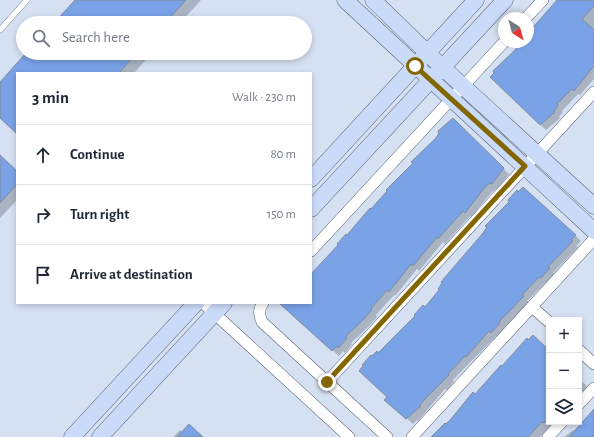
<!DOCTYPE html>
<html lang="en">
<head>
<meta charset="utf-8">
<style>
  :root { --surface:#fff; --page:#f6f6f7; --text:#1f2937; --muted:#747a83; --line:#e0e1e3 }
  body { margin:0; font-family:"Alegreya Sans",sans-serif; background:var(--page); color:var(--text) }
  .controls { position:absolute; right:12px; bottom:12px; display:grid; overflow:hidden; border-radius:0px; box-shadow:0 2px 6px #0003 }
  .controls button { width:36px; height:36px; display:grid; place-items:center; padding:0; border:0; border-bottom:1px solid var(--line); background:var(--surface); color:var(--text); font:20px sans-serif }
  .compass { position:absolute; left:498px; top:12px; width:36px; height:36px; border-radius:50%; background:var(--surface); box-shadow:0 2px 6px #0003; rotate:144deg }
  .stop { position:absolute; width:12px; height:12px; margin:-9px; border:3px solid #836600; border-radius:50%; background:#fff }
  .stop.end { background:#836600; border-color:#fff; box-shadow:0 1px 4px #0008 }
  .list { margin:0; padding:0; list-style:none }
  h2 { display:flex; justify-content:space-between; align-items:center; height:52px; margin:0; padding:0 16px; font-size:17px }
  h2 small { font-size:13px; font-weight:400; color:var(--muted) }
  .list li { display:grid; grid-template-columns:26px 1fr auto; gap:12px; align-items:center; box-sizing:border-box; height:60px; padding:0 16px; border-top:1px solid var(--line) }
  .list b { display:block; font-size:15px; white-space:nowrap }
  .list em { font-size:13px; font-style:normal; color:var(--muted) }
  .icon { flex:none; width:22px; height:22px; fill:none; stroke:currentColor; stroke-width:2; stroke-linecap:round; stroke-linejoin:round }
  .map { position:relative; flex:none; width:594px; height:437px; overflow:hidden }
  .search { position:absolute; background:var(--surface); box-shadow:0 2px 6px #0003; left:16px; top:16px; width:296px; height:44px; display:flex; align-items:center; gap:10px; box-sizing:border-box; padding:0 14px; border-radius:22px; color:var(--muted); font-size:15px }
  .panel { position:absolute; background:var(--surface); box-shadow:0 2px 6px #0003; left:16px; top:72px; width:296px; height:232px; border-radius:0px }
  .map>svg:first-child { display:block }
  .shadow { fill:#0003 }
  .building { fill:#7aa2e7; stroke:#818b9b }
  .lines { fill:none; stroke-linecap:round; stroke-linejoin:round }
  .lane-casing { stroke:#555e6d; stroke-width:6 }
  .street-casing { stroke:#555e6d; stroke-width:12 }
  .secondary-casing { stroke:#555e6d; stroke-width:17 }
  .lane { stroke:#fff; stroke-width:5.5 }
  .street { stroke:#fff; stroke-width:11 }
  .secondary { stroke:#cadbf9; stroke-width:16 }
  .route { stroke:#836600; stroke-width:5 }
</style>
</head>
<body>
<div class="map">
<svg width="594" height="437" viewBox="0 0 594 437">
  <rect width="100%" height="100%" fill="#d5e0f2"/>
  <g class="shadow">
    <path d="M77,0H201L180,23H55Z"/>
    <path d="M559,0H594V79L580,95L578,94L562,111L563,112L559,117L560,118L546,130L491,77L517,49L521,42H528V33Z"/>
    <path d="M28,53H152L134,73H17V133L0,118V83Z"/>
    <path d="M453,119L509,174L498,189L497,188L491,193L471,217L470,216L445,244L443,242L419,271L417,269L395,296L394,295L376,315L377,317L369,326L351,343L352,344L345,353L343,351L339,356L290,312L287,303H311V277Z"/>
    <path d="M0,156L17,172V200L0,218Z"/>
    <path d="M575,235L581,241L576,246L578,247L553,273L555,274L547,283L546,282L527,301L529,302L504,328L505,329L497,338L496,336L453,380L454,381L447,390L445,389L418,421L417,420L413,424L392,405L388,397L379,354L425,308Z"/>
    <path d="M549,351V422H555L540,437H435L475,395Z"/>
    <path d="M579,379L587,386L579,398Z"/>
    <path d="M594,410V437H564L573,430L575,432Z"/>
    <path d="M180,430L182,432L202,437H173Z"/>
  </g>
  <g class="building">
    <path d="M75,0H186L165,23H54Z"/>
    <path d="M557,0H594V6L582,19L594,30V66L574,91L572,89L557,104L558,106L554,111L555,112L540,125L490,77L494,73L493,71L517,48L511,42H528V33Z"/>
    <path d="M26,53H137L119,73H17V134L0,118V82Z"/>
    <path d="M453,118L504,168L492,184L490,183L485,187L465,213L463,211L438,239L437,237L413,266L411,264L389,292L387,290L371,309L372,310L363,320L346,336L347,338L338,348L337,346L332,351L279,303H311V274L338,245L337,244L346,234L347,235L370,208L371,209L387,191L386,190L413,163L411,162L436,138L439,133L438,131Z"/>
    <path d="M0,155L17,171V184L0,203Z"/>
    <path d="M523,187L576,235L571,240L573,241L548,267L550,268L541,278L539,277L522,295L524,296L499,322L500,323L491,333L489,331L466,357L465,356L448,374L449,375L424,400L420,405L421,406L406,419L384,400L387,397L359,371L363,366L362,365L371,355L372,356L377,351L378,353L415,316L414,315L423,305L425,307L439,290L438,289L442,283L441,282L483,233L487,227L485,226L509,202L508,200L517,190L518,192Z"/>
    <path d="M533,335L549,350V418L544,423L542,422L528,437H431L445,423L446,424L451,419L473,392L475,394L501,365L502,366L527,338L528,340Z"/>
    <path d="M594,409V437H569Z"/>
    <path d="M189,424L203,437H177Z"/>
  </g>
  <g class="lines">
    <g class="lane-casing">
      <path id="lane" d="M0,30L27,0"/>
    </g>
    <g class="street-casing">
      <g id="street">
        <path d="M526,18L543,0"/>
        <path d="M311,251L504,42"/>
        <path d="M203,303L349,437"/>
        <path d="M263,303C258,310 259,314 262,322L387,437"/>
        <path d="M532,307L549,322"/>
        <path d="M579,350L594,364"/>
        <path d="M327,382L594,92"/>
        <path d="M579,404L594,388"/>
        <path d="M412,437L594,239"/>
        <path d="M548,437L562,422"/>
      </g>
    </g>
    <g class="secondary-casing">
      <g id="secondary">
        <path d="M345,0L594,231"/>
        <path d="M373,0L442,67L594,206"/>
        <path d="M311,179L476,0"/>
        <path d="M311,209L505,0"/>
        <path d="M72,437L196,303"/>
        <path d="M100,437L224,303"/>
      </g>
    </g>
    <use href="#lane" class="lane"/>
    <use href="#street" class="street"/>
    <use href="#secondary" class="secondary"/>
  </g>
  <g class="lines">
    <path class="route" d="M327,382L525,166L415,66"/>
  </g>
</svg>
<div class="controls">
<button>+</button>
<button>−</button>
<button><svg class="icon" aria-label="layers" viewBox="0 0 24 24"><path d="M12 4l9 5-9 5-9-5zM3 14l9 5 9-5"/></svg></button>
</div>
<svg class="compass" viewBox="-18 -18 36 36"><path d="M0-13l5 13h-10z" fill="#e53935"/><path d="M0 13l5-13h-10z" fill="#747a83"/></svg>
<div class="stop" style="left:415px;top:66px"></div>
<div class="stop end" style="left:327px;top:382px"></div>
<div class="search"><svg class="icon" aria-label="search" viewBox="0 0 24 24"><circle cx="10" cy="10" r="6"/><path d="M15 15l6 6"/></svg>Search here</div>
<section class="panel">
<h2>3 min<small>Walk · 230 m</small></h2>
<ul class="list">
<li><svg class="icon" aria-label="ahead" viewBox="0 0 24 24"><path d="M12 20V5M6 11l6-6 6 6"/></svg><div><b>Continue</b></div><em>80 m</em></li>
<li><svg class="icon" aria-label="right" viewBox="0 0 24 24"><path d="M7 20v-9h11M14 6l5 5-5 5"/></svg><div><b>Turn right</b></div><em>150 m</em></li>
<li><svg class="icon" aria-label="arrive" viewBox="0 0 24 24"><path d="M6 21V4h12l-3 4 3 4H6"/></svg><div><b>Arrive at destination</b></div></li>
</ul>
</section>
</div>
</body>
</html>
